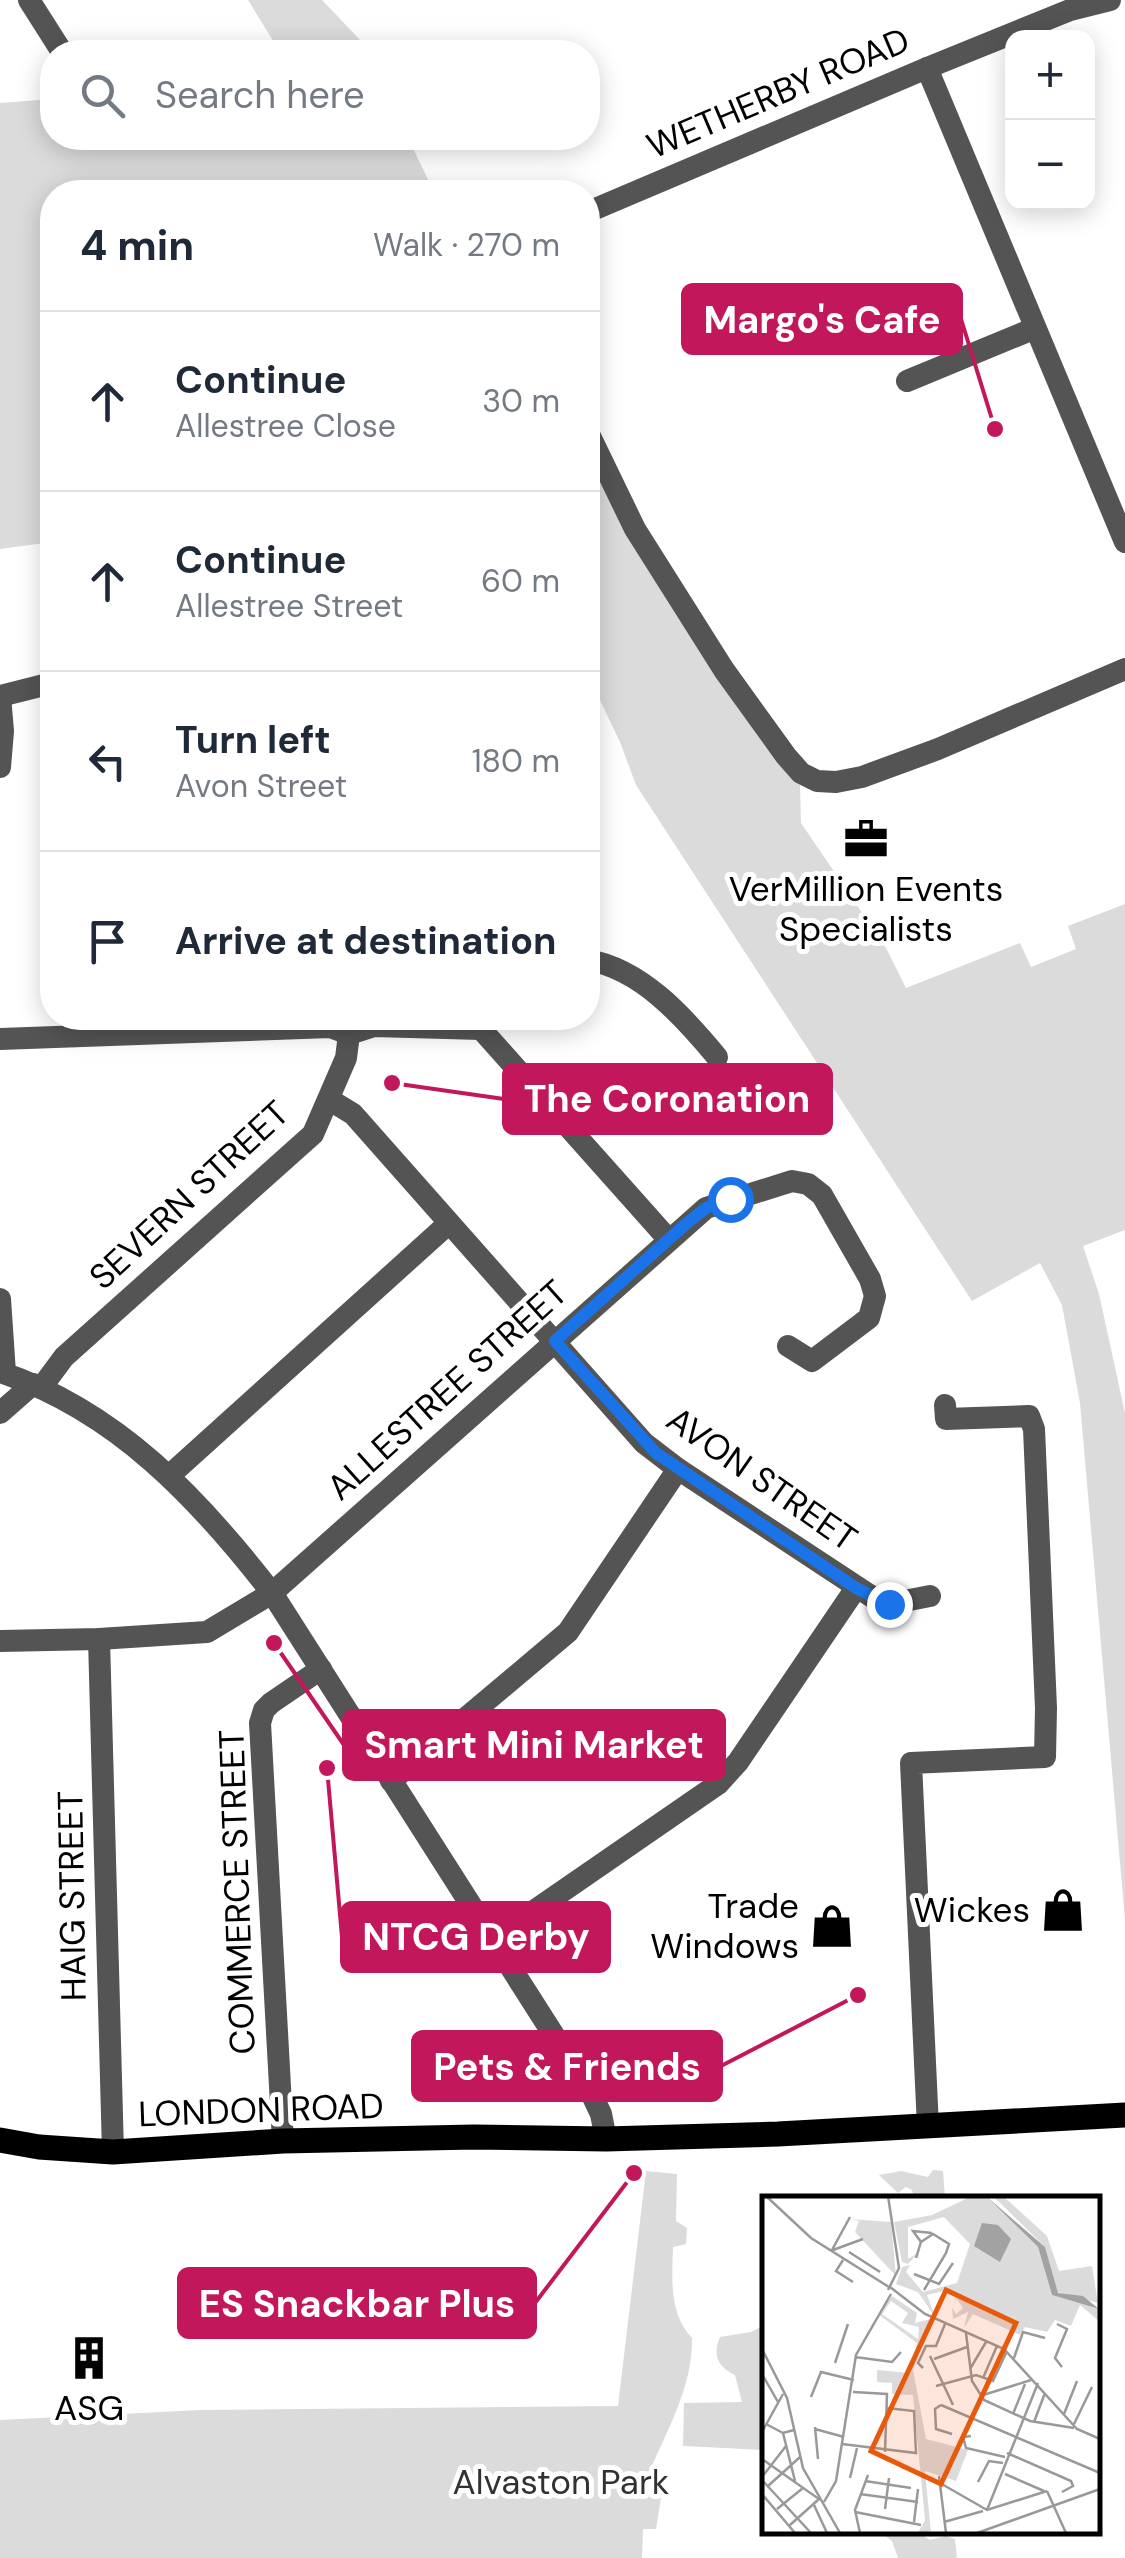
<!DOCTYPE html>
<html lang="en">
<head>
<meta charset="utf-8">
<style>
  :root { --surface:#fff; --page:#f6f6f7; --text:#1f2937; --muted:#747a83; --line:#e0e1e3 }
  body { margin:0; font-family:"DM Sans",sans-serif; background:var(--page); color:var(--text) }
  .controls { position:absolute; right:30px; top:30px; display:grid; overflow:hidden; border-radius:20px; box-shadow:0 5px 25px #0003 }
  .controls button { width:90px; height:90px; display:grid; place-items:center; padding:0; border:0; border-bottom:2px solid var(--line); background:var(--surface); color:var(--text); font:50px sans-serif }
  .stop { position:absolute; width:30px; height:30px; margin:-22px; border:8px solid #1a73e8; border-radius:50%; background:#fff }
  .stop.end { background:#1a73e8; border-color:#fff; box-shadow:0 2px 10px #0008 }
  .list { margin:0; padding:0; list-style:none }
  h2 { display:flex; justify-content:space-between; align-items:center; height:130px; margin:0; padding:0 40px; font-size:42px }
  h2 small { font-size:32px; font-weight:400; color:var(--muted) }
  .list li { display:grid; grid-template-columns:65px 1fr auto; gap:30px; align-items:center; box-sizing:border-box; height:180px; padding:0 40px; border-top:2px solid var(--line) }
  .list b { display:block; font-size:38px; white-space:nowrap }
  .list p { margin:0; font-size:32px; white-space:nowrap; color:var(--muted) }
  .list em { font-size:32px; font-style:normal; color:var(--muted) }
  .icon { flex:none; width:55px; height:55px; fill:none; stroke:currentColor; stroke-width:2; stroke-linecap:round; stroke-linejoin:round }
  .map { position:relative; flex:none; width:1125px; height:2558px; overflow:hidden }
  .search { position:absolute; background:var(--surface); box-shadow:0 5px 25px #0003; left:40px; top:40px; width:560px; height:110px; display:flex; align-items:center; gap:25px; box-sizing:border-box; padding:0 35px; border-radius:40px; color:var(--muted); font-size:38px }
  .panel { position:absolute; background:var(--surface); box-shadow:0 5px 25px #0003; left:40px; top:180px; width:560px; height:850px; border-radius:40px }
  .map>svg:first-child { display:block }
  .green { fill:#dbdbdb }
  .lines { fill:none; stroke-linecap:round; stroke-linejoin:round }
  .minor { stroke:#545454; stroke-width:22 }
  .major { stroke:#000; stroke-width:25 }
  .route { stroke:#1a73e8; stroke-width:12 }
  .labels { text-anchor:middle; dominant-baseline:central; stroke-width:10; stroke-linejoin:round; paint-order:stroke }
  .street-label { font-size:35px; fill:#000; stroke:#fff }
  .poi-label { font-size:35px; fill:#000; stroke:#fff }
  .park-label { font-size:35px; fill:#323232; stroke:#fff }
  .inset-road { fill:none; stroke:#999; stroke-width:2.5 }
  .view { fill:#e8590c; fill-opacity:0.15; stroke:#e8590c; stroke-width:5 }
  .inset-edge { fill:none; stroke:#000; stroke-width:5 }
  .leader { fill:none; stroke:#c2185b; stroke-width:4 }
  .callout-dot { fill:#c2185b; stroke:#fff; stroke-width:4 }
  .callout { fill:#c2185b; stroke:#c2185b; stroke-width:4 }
  .callout-label { font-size:38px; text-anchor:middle; font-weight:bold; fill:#fff }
</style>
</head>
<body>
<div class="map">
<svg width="1125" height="2558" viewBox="0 0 1125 2558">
  <rect width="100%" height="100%" fill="#fff"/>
  <g class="green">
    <path d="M248,0H322L364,44L368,52H280Z"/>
    <path d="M52,99V138H408L434,192H52V542L0,549V103Z"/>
    <path d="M588,453L800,783L801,823L886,948L906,988L1020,943L1031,967L1076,949L1068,926L1125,904V1230L1083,1246L1099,1294L1125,1413V1920L1080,1403L1062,1305L1040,1263L972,1301L636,785L620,742L588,675Z"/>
    <path d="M933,2170L943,2171L945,2198H914L912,2190L906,2187L898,2193L879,2175L901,2171L928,2177Z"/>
    <path d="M646,2171L677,2174L676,2221L687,2228L686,2244L673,2247C672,2279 669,2314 692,2338C693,2384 669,2427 651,2468L665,2473L656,2529H643L642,2558H0V2420L201,2410L618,2406Z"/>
    <path d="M765,2325V2450L683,2446L684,2403L742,2402L735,2375C718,2367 712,2355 720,2337L751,2332Z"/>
    <path d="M879,2531H925V2537L930,2540L946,2536L955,2539L957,2558H898L892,2541Z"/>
  </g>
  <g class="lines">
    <g class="minor">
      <path d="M29,0L62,52"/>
      <path d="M927,68L1125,542"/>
      <path d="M588,212L927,68L1070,10L1110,0"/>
      <path d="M907,381L1033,329"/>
      <path d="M588,432L635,529L724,670L786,756L801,773L817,781L836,782L862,777L938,749L1125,669"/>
      <path d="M0,767L3,731L0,696L52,683"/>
      <path d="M588,960C641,969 683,1016 717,1057"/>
      <path d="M481,1029L669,1240"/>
      <path d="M0,1039L330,1027L349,1034L374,1026L481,1029"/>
      <path d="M330,1100L353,1114L644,1443L678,1469L880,1602L889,1604L930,1596"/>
      <path d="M0,1299L5,1373"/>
      <path d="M0,1372C117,1411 199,1499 272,1593L592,2095L601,2114L606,2139"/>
      <path d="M41,1388L64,1357L313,1134L346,1058L349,1034"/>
      <path d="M0,1413L33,1384"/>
      <path d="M170,1475L448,1224"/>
      <path d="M99,1639L113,2152"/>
      <path d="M0,1641L99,1639L207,1632L272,1593L706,1208L792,1181L808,1184L822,1195L870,1279L875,1296L869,1318L812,1361L788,1346"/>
      <path d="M391,1781L568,1632L678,1469"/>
      <path d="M492,1940L718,1784L738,1762L856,1588"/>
      <path d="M928,2127L911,1763L1045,1757L1046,1708L1034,1429L1029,1416L946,1419L945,1405"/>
      <path d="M283,2141L260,1723L264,1710L271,1703L321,1669"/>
    </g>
    <path class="major" d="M0,2140L39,2147L113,2152L283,2141L474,2137L606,2139L778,2134L1125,2115"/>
  </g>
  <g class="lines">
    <path class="route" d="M730,1199L706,1208L687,1223L555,1341L656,1453L856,1588L889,1604"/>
  </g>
  <defs>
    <g id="office-bare" transform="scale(3.45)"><path d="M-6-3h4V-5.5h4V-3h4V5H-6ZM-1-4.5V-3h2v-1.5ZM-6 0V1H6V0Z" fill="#000" stroke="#fff" stroke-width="2.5" paint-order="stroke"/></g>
    <g id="shop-bare" transform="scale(3.45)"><path d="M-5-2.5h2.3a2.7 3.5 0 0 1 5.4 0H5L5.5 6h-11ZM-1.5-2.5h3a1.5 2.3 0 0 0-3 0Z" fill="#000" stroke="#fff" stroke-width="2.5" paint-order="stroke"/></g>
    <g id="building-bare" transform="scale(3.45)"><path d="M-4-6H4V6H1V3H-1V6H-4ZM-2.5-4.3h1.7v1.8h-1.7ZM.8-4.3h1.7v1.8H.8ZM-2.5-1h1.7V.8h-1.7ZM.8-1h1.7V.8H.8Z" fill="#000" stroke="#fff" stroke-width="2.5" paint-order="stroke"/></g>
  </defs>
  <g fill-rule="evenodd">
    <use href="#office-bare" x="866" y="839"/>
    <use href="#shop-bare" x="1063" y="1910"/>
    <use href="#shop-bare" x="832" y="1926"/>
    <use href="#building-bare" x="89" y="2358"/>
  </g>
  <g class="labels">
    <g class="street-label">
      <text transform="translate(778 93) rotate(-23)">WETHERBY ROAD</text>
      <text transform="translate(189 1195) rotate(-43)">SEVERN STREET</text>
      <text transform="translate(447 1390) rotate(-42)">ALLESTREE STREET</text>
      <text transform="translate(762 1479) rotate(35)">AVON STREET</text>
      <text transform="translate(237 1892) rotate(-92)">COMMERCE STREET</text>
      <text transform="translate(72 1896) rotate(-91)">HAIG STREET</text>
      <text transform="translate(261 2110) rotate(-2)">LONDON ROAD</text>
    </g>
    <g class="poi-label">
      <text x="866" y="889">VerMillion Events<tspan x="866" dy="40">Specialists</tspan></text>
      <text x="799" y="1906" text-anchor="end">Trade<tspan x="799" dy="40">Windows</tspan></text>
      <text x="1030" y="1910" text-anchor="end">Wickes</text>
      <text x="89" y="2408">ASG</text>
    </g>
    <g class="park-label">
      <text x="561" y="2482">Alvaston Park</text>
    </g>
  </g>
  <g transform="translate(762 2196)">
    <rect width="338" height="338" fill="#fff"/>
    <path d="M210,0H224L276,51L290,99L337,113V125L318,109L309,130L293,124L285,136L263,131L258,139L211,118L202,132L206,116L191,123L190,112L194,118L201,112L195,103L191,110L195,101L186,94L165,99L173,121L156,96L134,88L140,71L148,69L144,76L161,96L195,87L208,48L182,21L146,31V63L156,57L158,64L155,58L146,68L140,66L132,26L170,19ZM231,0H241L285,40L297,75L330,70L336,107L295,96L283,51ZM88,23L129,26L134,80L93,36L97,25ZM130,100L155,117L153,127L169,123L151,174L164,243L206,254L194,285L163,275L169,337H156L163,324L151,199L130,198V187L115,186V174L148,177L155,147L116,118ZM129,105L146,117L140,127L157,131L156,143L120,118Z" fill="#dbdbdb" fill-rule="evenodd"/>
    <path d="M224,0L283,51L296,97L321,100L337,113L290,99L276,51ZM220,27L236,29L249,43L238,66L212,50Z" fill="#a2a2a2"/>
    <path class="inset-road" d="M4,0L49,42L127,91M338,34V106M159,46L151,35L170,37M70,54L88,21M71,54L101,43M87,56L118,76M154,62L159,46L171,38L187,48L184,57M81,64L74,75L91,86M152,78L177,88L191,67M128,91L163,118L242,153L315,233L338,243M126,94L137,72L126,0M162,94L184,57M295,128L305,133L293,162L300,171M204,137L210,185L222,204L268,225L312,232M0,153L25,202L41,272L78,337M168,160L191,209M93,161L130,166L139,156M252,162L261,136L283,142M172,163L205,151M73,167L86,128M161,172L156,167L164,150H174L183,128M208,173L224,146M0,178L16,206M221,182L235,150M174,190L214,179L231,185L245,155M91,196L125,198L123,256M218,200L269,184M49,201L59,176L92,184M179,209L338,277M179,209L173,213L174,233L190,238M251,218L263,188M302,218L315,185M272,226L283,197M4,228L21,237L32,234M312,228L330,191M53,231L56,263M53,233L82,241M0,236L21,198M21,237L33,285M209,240L201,241L204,252L243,261M80,248L154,257L152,215L125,212M245,257L309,285L311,290L300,296M0,263L57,303L28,329M243,278L282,295M177,280L184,337M0,281L24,250M88,282L95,252M0,284L49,337M103,285L149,292M216,286L227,265L241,267M178,287L225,314L285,295M6,290L38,261M285,295L304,337M0,298L33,337M98,298L156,306M62,306L74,285L94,159L129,98M52,309L65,337M15,313L41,292M123,313L127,282M225,314L276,187M93,316L159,329M152,326L156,293M182,326L221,315M98,337L93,314L106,279M215,337L338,293"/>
    <path class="view" d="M184,94L254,127L179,288L109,255Z"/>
    <rect width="338" height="338" class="inset-edge"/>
  </g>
  <path class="leader" d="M995 429L961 319M392 1083L504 1099M274 1643L344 1745M327 1768L342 1937M858 1995L721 2066M634 2173L535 2303"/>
  <g class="callout-dot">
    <circle cx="995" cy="429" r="10"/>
    <circle cx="392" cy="1083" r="10"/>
    <circle cx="274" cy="1643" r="10"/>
    <circle cx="327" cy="1768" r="10"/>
    <circle cx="858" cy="1995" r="10"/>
    <circle cx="634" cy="2173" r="10"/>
  </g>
  <g class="callout">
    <rect x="683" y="285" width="278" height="68" rx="10"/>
    <rect x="504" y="1065" width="327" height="68" rx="10"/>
    <rect x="344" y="1711" width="380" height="68" rx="10"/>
    <rect x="342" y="1903" width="267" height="68" rx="10"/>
    <rect x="413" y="2032" width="308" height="68" rx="10"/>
    <rect x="179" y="2269" width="356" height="68" rx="10"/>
  </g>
  <g class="callout-label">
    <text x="822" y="333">Margo's Cafe</text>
    <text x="667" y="1112">The Coronation</text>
    <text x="534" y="1758">Smart Mini Market</text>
    <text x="476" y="1950">NTCG Derby</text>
    <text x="567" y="2080">Pets &amp; Friends</text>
    <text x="357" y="2317">ES Snackbar Plus</text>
  </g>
</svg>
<div class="controls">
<button>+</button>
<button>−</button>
</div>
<div class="stop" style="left:730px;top:1199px"></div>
<div class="stop end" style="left:889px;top:1604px"></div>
<div class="search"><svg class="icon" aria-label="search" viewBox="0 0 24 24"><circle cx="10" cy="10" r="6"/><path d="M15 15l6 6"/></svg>Search here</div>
<section class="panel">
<h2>4 min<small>Walk · 270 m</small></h2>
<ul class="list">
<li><svg class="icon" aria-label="ahead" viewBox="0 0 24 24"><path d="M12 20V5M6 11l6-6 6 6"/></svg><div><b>Continue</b><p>Allestree Close</p></div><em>30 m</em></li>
<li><svg class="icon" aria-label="ahead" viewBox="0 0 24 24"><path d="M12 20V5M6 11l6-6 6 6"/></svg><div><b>Continue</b><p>Allestree Street</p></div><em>60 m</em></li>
<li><svg class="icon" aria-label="left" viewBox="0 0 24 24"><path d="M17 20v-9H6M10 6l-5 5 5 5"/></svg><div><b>Turn left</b><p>Avon Street</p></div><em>180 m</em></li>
<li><svg class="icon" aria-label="arrive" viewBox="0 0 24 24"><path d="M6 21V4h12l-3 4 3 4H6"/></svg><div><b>Arrive at destination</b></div></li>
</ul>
</section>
</div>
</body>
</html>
